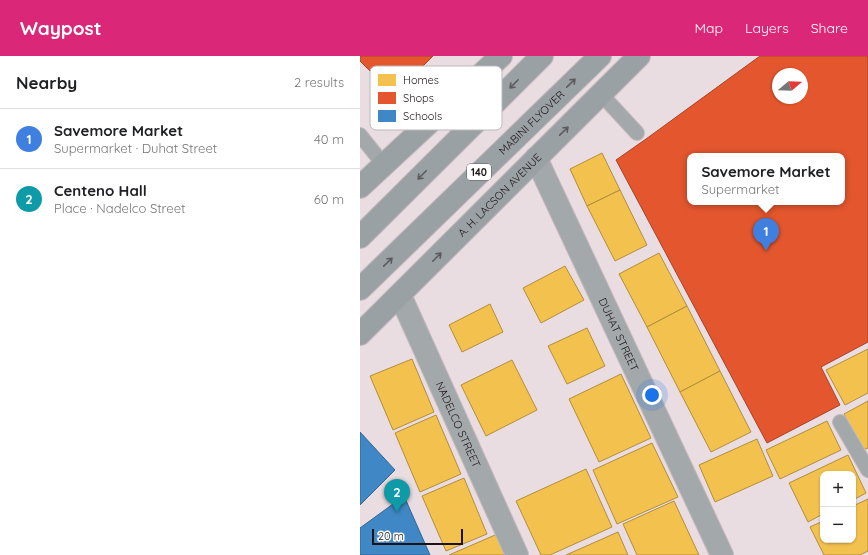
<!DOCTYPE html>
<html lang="en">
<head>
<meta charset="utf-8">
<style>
  :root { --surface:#fff; --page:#f6f6f6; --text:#202124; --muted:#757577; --line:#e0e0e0; --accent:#db2777 }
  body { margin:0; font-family:Quicksand,sans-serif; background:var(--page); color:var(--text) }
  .controls { position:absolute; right:12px; bottom:12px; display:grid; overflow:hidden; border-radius:8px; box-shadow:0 1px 3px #0004 }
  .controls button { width:36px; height:36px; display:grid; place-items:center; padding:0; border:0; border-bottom:1px solid var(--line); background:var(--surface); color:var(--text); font:20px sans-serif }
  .compass { position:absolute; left:412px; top:12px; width:36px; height:36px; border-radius:50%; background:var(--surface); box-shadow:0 1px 3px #0004; rotate:71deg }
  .scale { position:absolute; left:12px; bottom:10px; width:91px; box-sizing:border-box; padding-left:4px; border:2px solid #1c1315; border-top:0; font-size:11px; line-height:14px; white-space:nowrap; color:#1c1315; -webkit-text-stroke:3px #fff; paint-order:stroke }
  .you { position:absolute; left:292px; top:339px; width:14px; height:14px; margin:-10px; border:3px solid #fff; border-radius:50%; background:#1a73e8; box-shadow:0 0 0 6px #1a73e833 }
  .badge { display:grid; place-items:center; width:26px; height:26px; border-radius:50%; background:var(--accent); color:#fff; font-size:13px; font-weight:700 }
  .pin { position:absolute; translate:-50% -33px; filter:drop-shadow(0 1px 2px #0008) }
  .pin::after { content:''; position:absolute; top:21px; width:14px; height:12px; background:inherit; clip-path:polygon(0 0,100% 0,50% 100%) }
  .popup { position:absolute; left:327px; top:97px; width:158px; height:52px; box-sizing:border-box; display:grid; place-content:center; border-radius:8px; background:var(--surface); filter:drop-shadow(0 1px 3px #0005); font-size:13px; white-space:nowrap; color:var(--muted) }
  .popup b { font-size:15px; color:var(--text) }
  .popup::after { content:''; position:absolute; left:50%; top:100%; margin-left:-8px; border:8px solid transparent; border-top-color:var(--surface) }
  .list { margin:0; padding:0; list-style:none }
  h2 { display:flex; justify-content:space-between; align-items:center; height:52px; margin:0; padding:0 16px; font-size:17px }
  h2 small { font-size:13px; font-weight:400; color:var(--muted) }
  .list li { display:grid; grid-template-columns:26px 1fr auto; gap:12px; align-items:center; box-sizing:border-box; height:60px; padding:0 16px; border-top:1px solid var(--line) }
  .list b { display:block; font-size:15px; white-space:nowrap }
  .list p { margin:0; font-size:13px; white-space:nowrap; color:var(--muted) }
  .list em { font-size:13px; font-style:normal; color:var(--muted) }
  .map { position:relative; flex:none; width:508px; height:499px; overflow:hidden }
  header { display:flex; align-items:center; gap:24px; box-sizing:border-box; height:56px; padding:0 20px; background:var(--accent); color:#fff }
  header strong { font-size:19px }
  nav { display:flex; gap:22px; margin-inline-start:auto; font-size:14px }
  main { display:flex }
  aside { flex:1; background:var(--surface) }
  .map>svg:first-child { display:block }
  .homes { fill:#f2c14e; stroke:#b28d3d }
  .shops { fill:#e4572e; stroke:#a84326; fill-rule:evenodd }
  .schools { fill:#3f88c5; stroke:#346590 }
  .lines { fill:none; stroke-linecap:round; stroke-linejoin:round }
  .service-casing { stroke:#c4b9bd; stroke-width:16 }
  .minor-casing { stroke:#c4b9bd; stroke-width:24 }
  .primary-casing { stroke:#c4b9bd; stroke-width:24 }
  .service { stroke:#a3a9ab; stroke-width:14 }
  .minor { stroke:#a3a9ab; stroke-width:22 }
  .primary { stroke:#9aa1a4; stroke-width:22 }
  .oneway { stroke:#5b5a5c }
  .labels { text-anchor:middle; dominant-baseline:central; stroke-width:4; stroke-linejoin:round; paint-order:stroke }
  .shield { fill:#fff; stroke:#605a5b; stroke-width:1 }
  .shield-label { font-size:10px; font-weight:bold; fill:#1c1315 }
  .street-label { font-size:11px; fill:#1c1315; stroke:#fff }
  .key { fill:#fff; stroke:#bbb8b9; stroke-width:1 }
  .key-label { font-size:11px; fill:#1c1315 }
</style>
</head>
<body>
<header>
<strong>Waypost</strong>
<nav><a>Map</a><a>Layers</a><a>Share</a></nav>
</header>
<main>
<aside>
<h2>Nearby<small>2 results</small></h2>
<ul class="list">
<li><span class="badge" style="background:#3f7fe0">1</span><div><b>Savemore Market</b><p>Supermarket · Duhat Street</p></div><em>40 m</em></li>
<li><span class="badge" style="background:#0f9aa8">2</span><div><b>Centeno Hall</b><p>Place · Nadelco Street</p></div><em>60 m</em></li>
</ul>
</aside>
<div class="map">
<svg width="508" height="499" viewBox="0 0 508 499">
  <rect width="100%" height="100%" fill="#eadde1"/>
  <g class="homes">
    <path d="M242,97L260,134L227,150L210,113Z"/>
    <path d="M260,134L287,189L255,205L227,150Z"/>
    <path d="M299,197L327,250L287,271L259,218Z"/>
    <path d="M205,210L224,244L181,267L163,232Z"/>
    <path d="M130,248L143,276L102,296L89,269Z"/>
    <path d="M327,250L360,315L320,336L287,271Z"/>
    <path d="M227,272L245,310L207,328L188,290Z"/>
    <path d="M508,293V337L485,349L466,314Z"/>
    <path d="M52,303L74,356L33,374L10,320Z"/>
    <path d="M152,304L177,354L126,380L101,329Z"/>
    <path d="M360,315L391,376L351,396L320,336Z"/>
    <path d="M261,318L291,382L239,406L209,343Z"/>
    <path d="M508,345V392L503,394L484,358Z"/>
    <path d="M76,359L101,418L60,436L35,377Z"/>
    <path d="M467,365L481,394L420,423L406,394Z"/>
    <path d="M397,383L413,420L355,446L339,409Z"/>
    <path d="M292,387L318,441L257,468L233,414Z"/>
    <path d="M488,399L506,437L493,444V418H463V458L448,466L429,427Z"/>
    <path d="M226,413L252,471L190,499H181L156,445Z"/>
    <path d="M104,422L127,478L86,495L62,440Z"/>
    <path d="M508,443V495L500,499H464L450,471L463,465V484H493V450Z"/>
    <path d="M314,445L339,499H277L263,468Z"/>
    <path d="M142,476L151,499H89Z"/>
    <path d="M258,476L268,499H206Z"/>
  </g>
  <g class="shops">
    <path d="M0,0H73L34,39L0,5Z"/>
    <path d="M400,0H508V286L461,311L480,349L407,387L256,104L286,83ZM418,18H442V42H418ZM330,100H482V146H330Z"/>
  </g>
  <g class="schools">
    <path d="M0,376L35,414L0,449Z"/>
    <path d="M44,440L70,499H0V472Z"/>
  </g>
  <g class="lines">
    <g class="service-casing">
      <g id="service">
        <path d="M241,38L277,77"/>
        <path d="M0,79L24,109"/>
        <path d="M480,366L508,414"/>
      </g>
    </g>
    <g class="minor-casing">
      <g id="minor">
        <path id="s1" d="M176,102L362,499"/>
        <path id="s2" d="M40,239L157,499"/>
      </g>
    </g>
    <g class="primary-casing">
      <g id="primary">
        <path d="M0,131L141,0"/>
        <path d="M0,181L182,0"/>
        <path id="s3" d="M0,233L240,0"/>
        <path id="s4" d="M0,278L279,0"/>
      </g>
    </g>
    <use href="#service" class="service"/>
    <use href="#minor" class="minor"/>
    <use href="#primary" class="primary"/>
  </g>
  <defs><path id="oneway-shaft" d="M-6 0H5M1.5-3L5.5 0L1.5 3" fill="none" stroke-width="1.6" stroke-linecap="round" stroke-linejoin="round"/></defs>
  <g class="oneway">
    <use href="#oneway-shaft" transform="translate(211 27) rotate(-44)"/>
    <use href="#oneway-shaft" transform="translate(154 28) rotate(135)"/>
    <use href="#oneway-shaft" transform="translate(204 75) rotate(-44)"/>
    <use href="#oneway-shaft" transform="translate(62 119) rotate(135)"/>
    <use href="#oneway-shaft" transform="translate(77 201) rotate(-45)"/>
    <use href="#oneway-shaft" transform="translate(28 206) rotate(-44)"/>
  </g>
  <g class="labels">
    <rect class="shield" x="107" y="108" width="24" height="16" rx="3"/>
    <g class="shield-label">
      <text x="119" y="116">140</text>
    </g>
    <g class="street-label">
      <text stroke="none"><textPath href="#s3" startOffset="239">MABINI FLYOVER</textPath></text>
      <text stroke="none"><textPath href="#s4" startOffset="197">A. H. LACSON AVENUE</textPath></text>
      <text stroke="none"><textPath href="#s1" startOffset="195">DUHAT STREET</textPath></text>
      <text stroke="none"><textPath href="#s2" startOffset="142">NADELCO STREET</textPath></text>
    </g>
  </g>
  <rect x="10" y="10" width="132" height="64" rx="6" class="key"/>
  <rect x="18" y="18" width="18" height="12" fill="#f2c14e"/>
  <rect x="18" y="36" width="18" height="12" fill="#e4572e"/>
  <rect x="18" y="54" width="18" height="12" fill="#3f88c5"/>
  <g class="key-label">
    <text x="43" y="28">Homes</text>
    <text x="43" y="46">Shops</text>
    <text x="43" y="64">Schools</text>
  </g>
</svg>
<div class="controls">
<button>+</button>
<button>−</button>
</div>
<svg class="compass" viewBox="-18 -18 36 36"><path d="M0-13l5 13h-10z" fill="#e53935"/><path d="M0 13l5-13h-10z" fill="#757577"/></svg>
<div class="scale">20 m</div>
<div class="you"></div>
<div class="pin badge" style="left:406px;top:195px;background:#3f7fe0">1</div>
<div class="popup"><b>Savemore Market</b>Supermarket</div>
<div class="pin badge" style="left:37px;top:456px;background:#0f9aa8">2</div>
</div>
</main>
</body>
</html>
